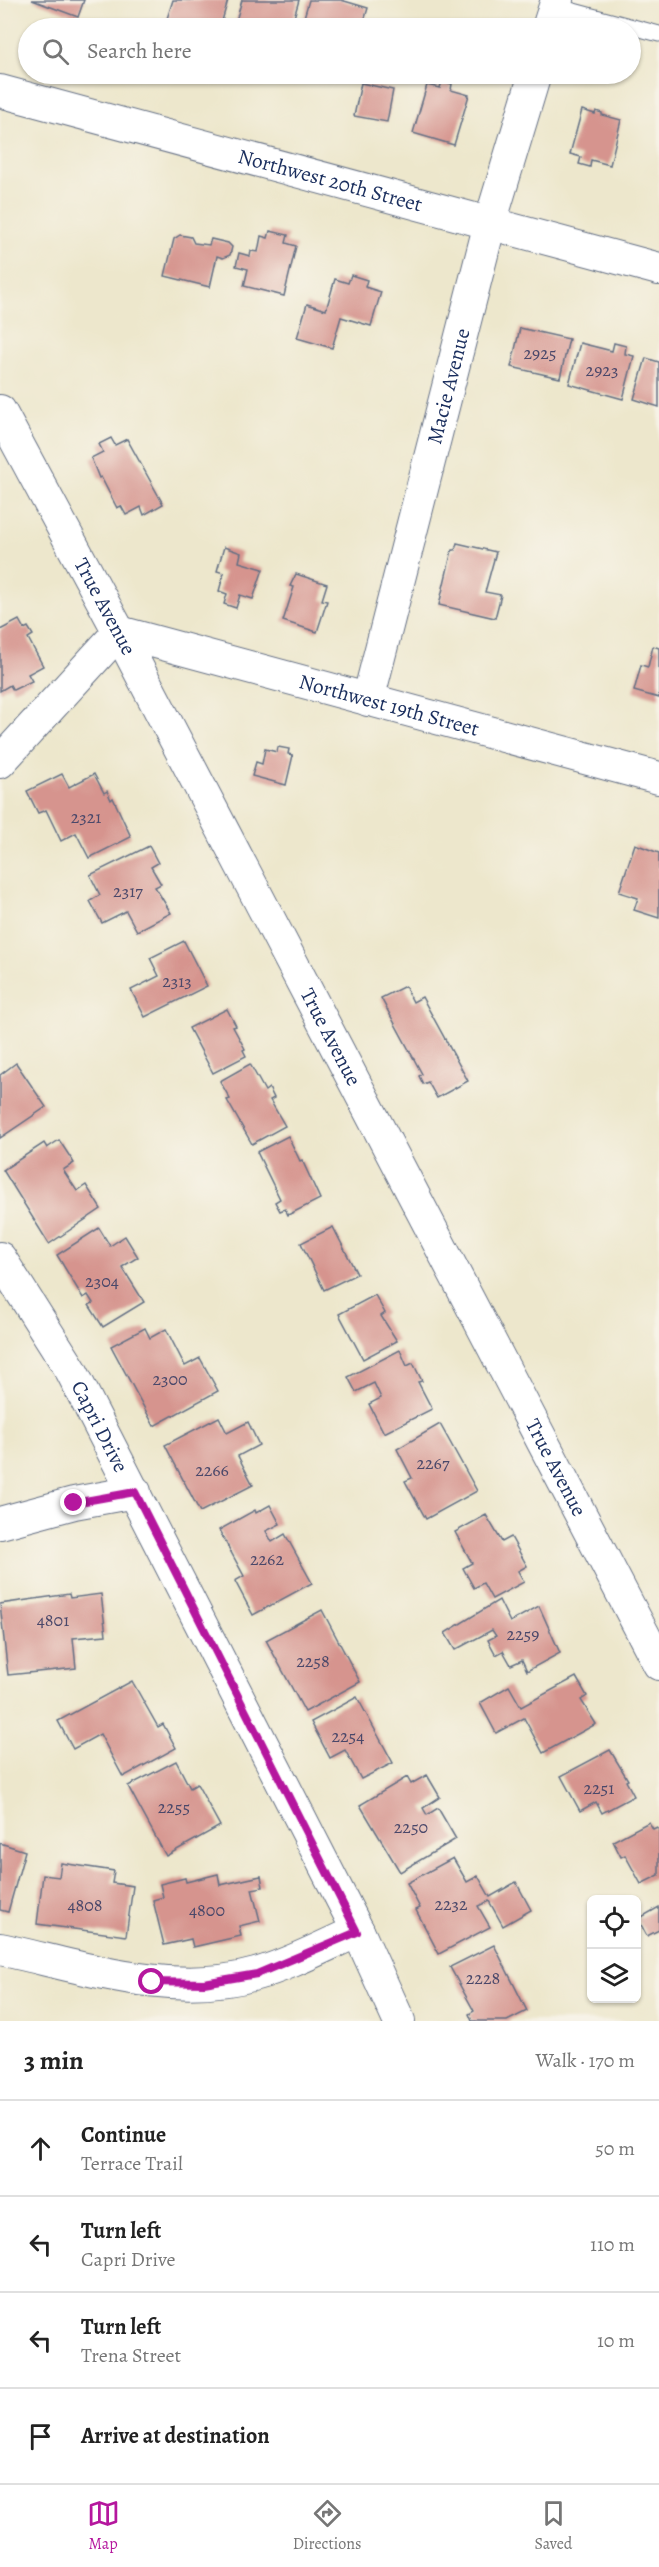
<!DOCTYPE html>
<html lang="en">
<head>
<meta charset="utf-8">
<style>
  :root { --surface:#fff; --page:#f2f2f2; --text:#222; --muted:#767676; --line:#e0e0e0; --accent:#b5179e }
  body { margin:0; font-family:Alegreya,serif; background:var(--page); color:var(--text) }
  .controls { position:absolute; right:18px; bottom:18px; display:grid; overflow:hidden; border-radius:9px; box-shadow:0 2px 4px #0004 }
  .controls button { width:54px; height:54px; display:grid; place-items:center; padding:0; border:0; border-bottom:2px solid var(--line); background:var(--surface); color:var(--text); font:30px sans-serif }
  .stop { position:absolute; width:18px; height:18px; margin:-14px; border:4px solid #b5179e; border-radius:50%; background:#fff }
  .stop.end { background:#b5179e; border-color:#fff; box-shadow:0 2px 6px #0008 }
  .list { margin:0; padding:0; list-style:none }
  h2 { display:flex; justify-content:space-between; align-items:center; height:78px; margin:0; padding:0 24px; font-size:26px }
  h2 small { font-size:20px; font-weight:400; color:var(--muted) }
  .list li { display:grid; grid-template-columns:39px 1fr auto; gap:18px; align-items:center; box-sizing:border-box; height:96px; padding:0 24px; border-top:2px solid var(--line) }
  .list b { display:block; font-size:22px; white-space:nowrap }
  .list p { margin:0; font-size:20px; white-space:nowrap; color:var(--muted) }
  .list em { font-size:20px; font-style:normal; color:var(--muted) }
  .icon { flex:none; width:33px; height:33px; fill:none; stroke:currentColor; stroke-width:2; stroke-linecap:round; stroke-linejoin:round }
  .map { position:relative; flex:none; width:659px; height:2021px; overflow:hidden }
  .search { position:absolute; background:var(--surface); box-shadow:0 2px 4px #0004; left:18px; right:18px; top:18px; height:66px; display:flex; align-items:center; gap:15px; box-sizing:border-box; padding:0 21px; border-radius:33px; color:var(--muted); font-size:22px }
  .sheet { height:462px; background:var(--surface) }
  nav { display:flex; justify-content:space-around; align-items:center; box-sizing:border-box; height:84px; border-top:2px solid var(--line); background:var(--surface); font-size:16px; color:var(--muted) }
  nav a { display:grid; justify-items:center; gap:3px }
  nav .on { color:var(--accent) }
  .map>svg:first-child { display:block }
  .building { fill:#d6948e }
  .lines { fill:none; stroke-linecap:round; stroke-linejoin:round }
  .service-casing { stroke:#646f84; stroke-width:17 }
  .minor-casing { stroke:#646f84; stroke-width:34 }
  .service { stroke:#fff; stroke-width:15 }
  .minor { stroke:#fff; stroke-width:32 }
  .route { stroke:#b5179e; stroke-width:8 }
  .labels { text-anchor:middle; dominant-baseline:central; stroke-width:4.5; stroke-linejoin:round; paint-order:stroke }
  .number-label { font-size:18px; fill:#4a486a }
  .street-label { font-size:21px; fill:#1b2f5e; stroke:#f7f3e8 }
</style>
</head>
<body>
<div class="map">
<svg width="659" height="2021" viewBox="0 0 659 2021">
  <rect width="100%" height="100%" fill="#f7f3e8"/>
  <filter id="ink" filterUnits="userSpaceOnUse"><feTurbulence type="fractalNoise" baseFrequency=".0167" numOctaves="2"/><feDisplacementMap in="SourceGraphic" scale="12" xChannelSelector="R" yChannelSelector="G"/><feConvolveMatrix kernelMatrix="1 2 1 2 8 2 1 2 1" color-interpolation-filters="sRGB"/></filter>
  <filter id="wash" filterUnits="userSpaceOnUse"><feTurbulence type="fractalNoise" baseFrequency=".008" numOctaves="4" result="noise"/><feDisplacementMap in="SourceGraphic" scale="24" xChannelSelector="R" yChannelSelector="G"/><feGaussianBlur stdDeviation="1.35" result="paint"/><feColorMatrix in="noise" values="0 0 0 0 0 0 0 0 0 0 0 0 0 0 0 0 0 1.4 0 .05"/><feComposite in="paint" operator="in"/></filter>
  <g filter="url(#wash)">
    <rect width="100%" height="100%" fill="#ede7cc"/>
    <g id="blocks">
      <g class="building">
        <path d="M32,0H84L78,17Z"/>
        <path d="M173,0H228L220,28H164Z"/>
        <path d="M242,0H299L291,28H234Z"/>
        <path d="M309,0H341L368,8L362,28H301Z"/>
        <path d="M442,81L452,84L451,90L469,95L454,145L413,133L427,85L440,88Z"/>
        <path d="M361,83L393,90L387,122L354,116Z"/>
        <path d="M582,110L595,114L596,111L602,113V115L621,120L610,165L591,160L590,167L579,164L581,157L570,154Z"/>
        <path d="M270,231L288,235L286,243L296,246L284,296L244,286L248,269L236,266L239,253L250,256L251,251L258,252L261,236L268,238Z"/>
        <path d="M180,235L191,237L194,243L209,245L211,239L228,243L232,247L230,255L223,258L217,256L210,287L165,276L174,239Z"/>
        <path d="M351,275L367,280L365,287L381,292L371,326L341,317L332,348L297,338L307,304L326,310L335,279L348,283Z"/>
        <path d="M520,328L569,339L560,378L511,367Z"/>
        <path d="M580,343L612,351L614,343L626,346L625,354L634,356L623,399L569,384Z"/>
        <path d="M646,358L659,362V407L634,399Z"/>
        <path d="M111,438L115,445L127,439L163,504L144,515L141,507L126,515L121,506L117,508L101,477L99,478L91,458L103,452L99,444Z"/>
        <path d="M457,543L496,552L485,592L501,595L495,618L439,605L452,550H455Z"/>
        <path d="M224,547L241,553L239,562L263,569L253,599L240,595L236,608L224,604L227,594L219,591L224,573L217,571Z"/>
        <path d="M296,574L327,584L322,600L327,601L317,632L283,621L294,587L290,586Z"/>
        <path d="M19,620L24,629L28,627L33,635L28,638L43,666L28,674L32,681L13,690L10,685L0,691V630Z"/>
        <path d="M653,646L659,648V698L634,691L641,665L648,667Z"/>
        <path d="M278,747L289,749L288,754L293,755L286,785L252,776L256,762L262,764L265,749L277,752Z"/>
        <path d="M62,774L69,787L94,774L104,793L107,791L111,800L113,798L131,837L89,858L76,833L61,841L46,810L38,813L27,791Z"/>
        <path d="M635,844L659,853V918L634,910L638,898L619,892Z"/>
        <path d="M149,846L158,863L151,867L161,884L155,887L171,913L137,931L126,911L102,923L90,901L100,895L90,875Z"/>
        <path d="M184,941L207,986L145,1017L131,990L159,976L150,958Z"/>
        <path d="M405,986L413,1002L422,997L468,1081L437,1098L428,1082L423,1084L419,1076L422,1074L381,998Z"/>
        <path d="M227,1009L236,1026L233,1027L245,1049L243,1050L246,1056L213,1073L189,1028Z"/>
        <path d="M16,1063L46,1107L0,1138V1075Z"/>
        <path d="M250,1064L265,1091L269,1088L274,1098L270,1100L285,1126L252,1144L227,1100L230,1099L220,1081Z"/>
        <path d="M288,1136L300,1161L302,1160L320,1199L288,1215L285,1209L280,1211L275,1202L280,1199L257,1152Z"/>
        <path d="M59,1140L74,1163L63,1170L77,1191L86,1185L101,1209L49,1244L3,1170L44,1143L47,1148Z"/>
        <path d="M333,1227L357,1274L324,1290L301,1243Z"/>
        <path d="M99,1228L110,1246L125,1236L138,1257L122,1267L144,1302L103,1327L89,1305L93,1303L88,1295L83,1298L57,1255Z"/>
        <path d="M375,1295L385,1313L381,1316L397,1341L363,1359L339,1314Z"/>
        <path d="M145,1328L150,1338L166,1329L185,1366L200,1358L218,1391L154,1426L111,1346Z"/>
        <path d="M400,1350L407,1366L413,1363L422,1381L418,1382L432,1409L384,1433L369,1404L381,1398L374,1383L356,1392L348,1377Z"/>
        <path d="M219,1417L227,1433L248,1422L259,1445L238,1456L253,1485L200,1512L165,1445Z"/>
        <path d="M440,1424L477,1491L426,1519L405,1481L412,1478L397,1449Z"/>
        <path d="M270,1505L280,1524L266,1531L272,1542L285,1534L312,1583L253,1615L235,1581L244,1576L219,1530L255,1510L256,1513Z"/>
        <path d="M486,1515L502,1542L511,1537L527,1566L518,1571L524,1582L492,1599L483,1583L474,1588L463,1568L472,1563L455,1532Z"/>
        <path d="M69,1594L70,1598L101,1594L106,1635L73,1638L76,1668L8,1675L0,1604Z"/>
        <path d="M499,1600L510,1622L539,1606L560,1653L527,1671L522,1660L511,1665L503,1651L496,1655L488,1640L496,1636L492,1630L455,1650L445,1633Z"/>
        <path d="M322,1610L360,1682L305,1712L266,1640Z"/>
        <path d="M576,1677L587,1696L581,1700L596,1724L543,1753L524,1718L496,1733L480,1703L509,1686L521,1707Z"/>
        <path d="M132,1681L158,1727L163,1724L176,1748L123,1777L100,1734L73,1749L58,1721Z"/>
        <path d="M357,1697L393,1763L361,1779L345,1750L330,1758L311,1722Z"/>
        <path d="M610,1750L628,1780L626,1781L634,1796L602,1813L596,1802L580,1811L561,1776Z"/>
        <path d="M176,1761L190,1788L197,1784L220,1826L166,1856L128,1786Z"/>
        <path d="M427,1775L440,1797L423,1808L427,1815L438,1808L456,1839L400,1872L360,1805L407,1777L411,1784Z"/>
        <path d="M649,1822L653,1829L657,1827L659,1831V1875L641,1884L625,1855L621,1857L613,1841Z"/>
        <path d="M0,1843L25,1851L8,1912L0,1910Z"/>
        <path d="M453,1858L467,1882L478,1876L490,1897L516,1882L531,1910L503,1926L489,1901L478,1906L490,1927L439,1954L416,1910L420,1908L407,1883Z"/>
        <path d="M61,1863L114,1871L112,1883L133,1886L126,1936L37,1924L43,1875L59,1877Z"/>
        <path d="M218,1874L220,1885L261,1876L263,1887L252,1889L260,1921L239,1926L241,1936L193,1947L191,1939L164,1945L153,1900L163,1897L160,1884L185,1878L186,1882Z"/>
        <path d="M659,1907V1930L647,1936L638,1919Z"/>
        <path d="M494,1945L527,2011L507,2021H472L469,2014L474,2011L450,1967Z"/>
      </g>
    </g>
  </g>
  <g filter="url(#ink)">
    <use href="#blocks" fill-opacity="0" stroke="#646f84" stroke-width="1.5"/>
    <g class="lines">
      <g class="service-casing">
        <path id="service" d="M555,6L659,34"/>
      </g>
      <g class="minor-casing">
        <g id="minor">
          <path d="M548,28L557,0"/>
          <path id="s1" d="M0,91L659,269"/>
          <path id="s2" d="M0,411L119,632L659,1664"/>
          <path id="s3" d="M368,700L490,223L535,74"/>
          <path id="s4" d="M0,762L119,632L659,778"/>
          <path id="s5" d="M0,1258L71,1370L358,1931L399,2021"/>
          <path d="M0,1523L74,1503L135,1492"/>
          <path d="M0,1949C83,1967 172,1998 256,1974C289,1965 326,1945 358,1931"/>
        </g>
      </g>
      <use href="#service" class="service"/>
      <use href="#minor" class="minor"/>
    </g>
  </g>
  <g class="lines" filter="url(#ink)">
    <path class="route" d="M74,1503L135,1492L357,1932L257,1974L204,1983L152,1982"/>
  </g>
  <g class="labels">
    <g class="number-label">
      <text x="540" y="353">2925</text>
      <text x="602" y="370">2923</text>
      <text x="86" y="817">2321</text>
      <text x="128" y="891">2317</text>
      <text x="177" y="981">2313</text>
      <text x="102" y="1281">2304</text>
      <text x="170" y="1379">2300</text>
      <text x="433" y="1463">2267</text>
      <text x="212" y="1470">2266</text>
      <text x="267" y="1559">2262</text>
      <text x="53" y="1620">4801</text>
      <text x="523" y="1634">2259</text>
      <text x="313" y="1661">2258</text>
      <text x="348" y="1736">2254</text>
      <text x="599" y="1788">2251</text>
      <text x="174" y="1807">2255</text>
      <text x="411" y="1827">2250</text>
      <text x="451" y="1904">2232</text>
      <text x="85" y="1905">4808</text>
      <text x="207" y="1910">4800</text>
      <text x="483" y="1978">2228</text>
    </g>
    <g class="street-label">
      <text stroke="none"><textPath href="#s1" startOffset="342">Northwest 20th Street</textPath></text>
      <text stroke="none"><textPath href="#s3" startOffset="324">Macie Avenue</textPath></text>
      <text stroke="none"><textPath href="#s2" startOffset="222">True Avenue</textPath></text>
      <text stroke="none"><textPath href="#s4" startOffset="456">Northwest 19th Street</textPath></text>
      <text stroke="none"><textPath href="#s2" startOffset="708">True Avenue</textPath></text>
      <text stroke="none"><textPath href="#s5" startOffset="196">Capri Drive</textPath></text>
      <text stroke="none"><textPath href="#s2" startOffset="1194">True Avenue</textPath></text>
    </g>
  </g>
</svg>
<div class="controls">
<button><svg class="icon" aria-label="locate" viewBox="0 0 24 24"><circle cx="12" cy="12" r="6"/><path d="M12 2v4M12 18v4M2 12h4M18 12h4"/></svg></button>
<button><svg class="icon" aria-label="layers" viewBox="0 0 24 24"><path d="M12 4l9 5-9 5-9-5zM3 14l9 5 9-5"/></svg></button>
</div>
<div class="stop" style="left:152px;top:1982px"></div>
<div class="stop end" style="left:74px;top:1503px"></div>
<div class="search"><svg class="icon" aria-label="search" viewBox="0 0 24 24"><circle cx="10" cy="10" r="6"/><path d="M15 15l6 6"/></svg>Search here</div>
</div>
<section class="sheet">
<h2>3 min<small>Walk · 170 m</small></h2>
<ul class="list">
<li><svg class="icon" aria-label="ahead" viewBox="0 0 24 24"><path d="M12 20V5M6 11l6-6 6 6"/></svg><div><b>Continue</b><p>Terrace Trail</p></div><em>50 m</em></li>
<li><svg class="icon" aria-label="left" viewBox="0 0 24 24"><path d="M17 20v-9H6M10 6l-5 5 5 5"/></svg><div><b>Turn left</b><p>Capri Drive</p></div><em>110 m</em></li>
<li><svg class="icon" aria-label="left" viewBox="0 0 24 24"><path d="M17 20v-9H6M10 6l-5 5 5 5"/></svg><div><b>Turn left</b><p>Trena Street</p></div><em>10 m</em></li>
<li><svg class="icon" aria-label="arrive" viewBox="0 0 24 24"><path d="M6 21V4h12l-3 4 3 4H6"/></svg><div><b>Arrive at destination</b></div></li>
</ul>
</section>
<nav>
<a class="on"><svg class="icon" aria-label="map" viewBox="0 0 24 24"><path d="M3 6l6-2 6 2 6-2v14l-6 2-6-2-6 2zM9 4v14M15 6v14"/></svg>Map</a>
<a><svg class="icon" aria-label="directions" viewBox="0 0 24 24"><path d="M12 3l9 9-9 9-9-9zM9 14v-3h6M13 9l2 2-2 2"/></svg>Directions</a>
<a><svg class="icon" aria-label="saved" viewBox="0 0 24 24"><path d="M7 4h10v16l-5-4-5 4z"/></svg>Saved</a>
</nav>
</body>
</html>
